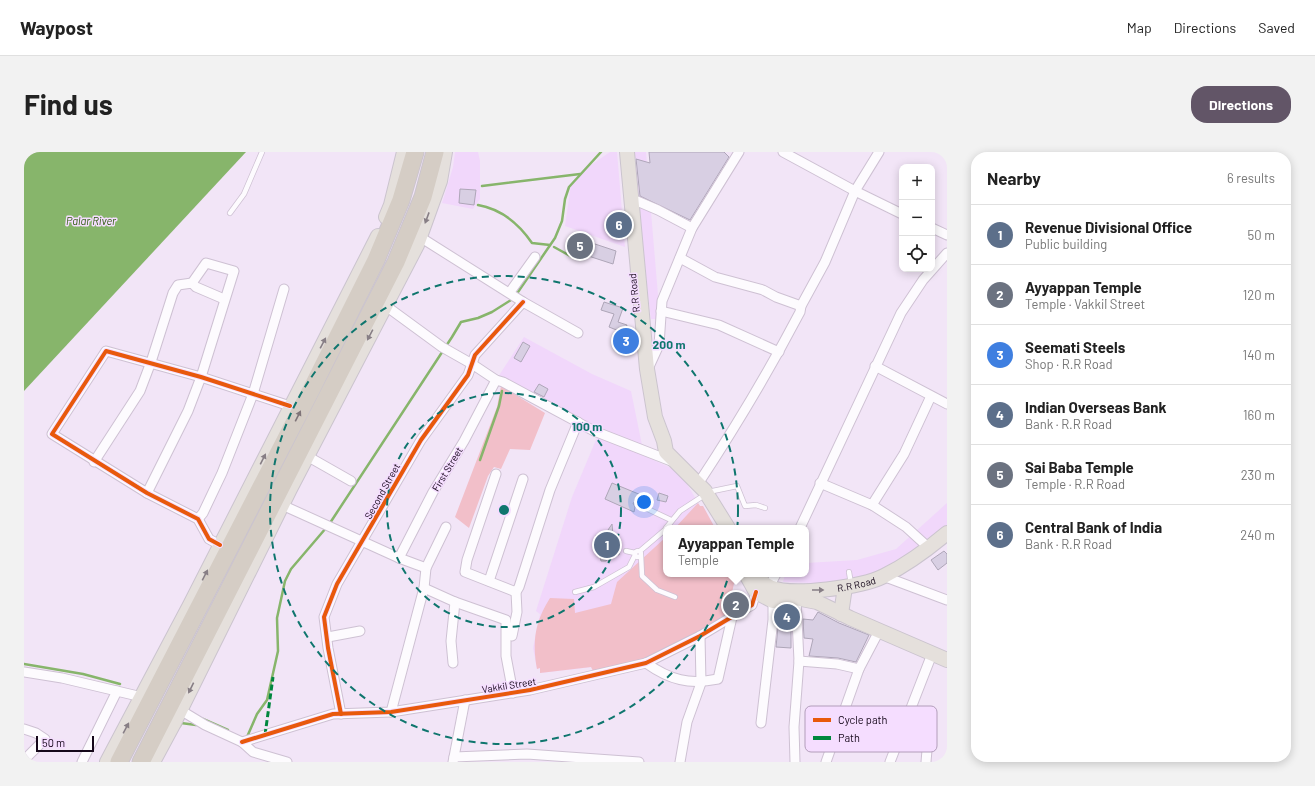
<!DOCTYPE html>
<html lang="en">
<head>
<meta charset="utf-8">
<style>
  :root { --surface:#fff; --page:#f2f2f2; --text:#222; --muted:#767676; --line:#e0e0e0; --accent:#625567 }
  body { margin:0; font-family:Barlow,sans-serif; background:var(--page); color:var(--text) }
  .controls { position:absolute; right:12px; top:12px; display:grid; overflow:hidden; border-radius:8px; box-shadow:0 2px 10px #0003 }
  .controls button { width:36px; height:36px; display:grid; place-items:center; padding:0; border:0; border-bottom:1px solid var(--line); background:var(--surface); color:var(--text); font:20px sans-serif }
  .scale { position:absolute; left:12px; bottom:10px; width:58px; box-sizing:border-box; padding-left:4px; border:2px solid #15071a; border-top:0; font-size:11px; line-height:14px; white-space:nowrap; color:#15071a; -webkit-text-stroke:3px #f5ddff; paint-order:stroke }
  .you { position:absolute; left:620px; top:350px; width:14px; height:14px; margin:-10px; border:3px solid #fff; border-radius:50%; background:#1a73e8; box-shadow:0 0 0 6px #1a73e833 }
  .badge { display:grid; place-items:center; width:26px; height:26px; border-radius:50%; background:var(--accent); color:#fff; font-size:13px; font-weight:700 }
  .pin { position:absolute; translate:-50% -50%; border:2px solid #fff; box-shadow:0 1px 4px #0006 }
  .popup { position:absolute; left:639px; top:373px; width:146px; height:52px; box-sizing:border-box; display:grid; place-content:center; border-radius:8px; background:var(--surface); filter:drop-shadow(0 1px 3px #0005); font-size:13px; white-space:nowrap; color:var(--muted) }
  .popup b { font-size:15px; color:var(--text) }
  .popup::after { content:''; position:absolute; left:50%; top:100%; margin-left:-8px; border:8px solid transparent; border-top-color:var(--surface) }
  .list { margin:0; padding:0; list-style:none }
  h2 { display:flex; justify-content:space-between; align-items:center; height:52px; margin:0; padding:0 16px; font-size:17px }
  h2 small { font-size:13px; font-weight:400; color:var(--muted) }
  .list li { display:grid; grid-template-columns:26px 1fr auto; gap:12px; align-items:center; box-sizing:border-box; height:60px; padding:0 16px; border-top:1px solid var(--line) }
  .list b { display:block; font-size:15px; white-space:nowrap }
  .list p { margin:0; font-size:13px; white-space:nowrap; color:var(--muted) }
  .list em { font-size:13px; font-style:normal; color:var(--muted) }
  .icon { flex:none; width:22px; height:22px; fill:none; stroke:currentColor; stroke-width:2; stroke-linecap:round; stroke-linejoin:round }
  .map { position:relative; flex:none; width:923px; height:610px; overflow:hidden; border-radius:16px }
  header { display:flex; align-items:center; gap:24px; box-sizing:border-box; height:56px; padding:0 20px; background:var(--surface); border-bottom:1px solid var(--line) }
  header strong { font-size:19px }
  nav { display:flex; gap:22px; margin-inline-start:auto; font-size:14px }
  .intro { display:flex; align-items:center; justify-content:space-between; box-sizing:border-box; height:96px; padding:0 24px }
  h1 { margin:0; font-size:28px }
  .button { padding:10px 18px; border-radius:16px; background:var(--accent); color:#fff; font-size:14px; font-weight:700 }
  main { display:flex; gap:24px; padding:0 24px }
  aside { flex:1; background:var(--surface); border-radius:16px; box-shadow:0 2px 10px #0003 }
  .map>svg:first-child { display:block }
  .built { fill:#f1d7fb }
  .green { fill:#f2bfc9 }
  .water { fill:#87b56b }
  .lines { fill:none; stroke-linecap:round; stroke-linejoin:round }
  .stream { stroke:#87b56b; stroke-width:2.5 }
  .building { fill:#d8cfe3; stroke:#aea6b8 }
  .lane-casing { stroke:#cec1d3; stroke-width:6 }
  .street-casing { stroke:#cec1d3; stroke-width:11 }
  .primary-casing { stroke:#cbc4ce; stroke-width:16 }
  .highway-casing { stroke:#cbc4ce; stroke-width:19 }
  .lane { stroke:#fdfbfe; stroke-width:4.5 }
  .street { stroke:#fdfbfe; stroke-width:9 }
  .primary { stroke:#e5e0dc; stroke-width:14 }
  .highway { stroke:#d5cdc5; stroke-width:17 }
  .quiet { stroke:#00873e; stroke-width:3; stroke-dasharray:6 3; stroke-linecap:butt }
  .cycleway-casing { stroke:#f5ddff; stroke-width:6 }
  .cycleway { stroke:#e8590c; stroke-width:4 }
  .oneway { fill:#877e85 }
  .oneway2 { fill:#7f7478 }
  .ring { fill:none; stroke:#0f766e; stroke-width:2; stroke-dasharray:7 5 }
  .labels { text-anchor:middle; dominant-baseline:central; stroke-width:3; stroke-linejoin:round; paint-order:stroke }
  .street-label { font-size:10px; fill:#15071a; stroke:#f5ddff }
  .water-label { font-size:11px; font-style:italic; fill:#2b5a0b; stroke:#f5ddff }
  .key { fill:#f5ddff; stroke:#b29dba; stroke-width:1 }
  .key-label { font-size:11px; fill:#15071a }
  .centre { fill:#0f766e; stroke:#f5ddff; stroke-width:2 }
  .ring-label { font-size:12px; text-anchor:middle; font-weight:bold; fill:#0f766e; stroke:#f5ddff; stroke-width:3; stroke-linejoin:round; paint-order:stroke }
</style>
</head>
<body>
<header>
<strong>Waypost</strong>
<nav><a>Map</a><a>Directions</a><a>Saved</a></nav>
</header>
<div class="intro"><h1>Find us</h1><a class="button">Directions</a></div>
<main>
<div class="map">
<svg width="923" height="610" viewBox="0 0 923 610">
  <rect width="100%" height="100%" fill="#f2e5f7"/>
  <g class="built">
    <path d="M431,0H454L456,9V47L449,57L418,51L429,15Z"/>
    <path d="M586,0H593L601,95L541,74L547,32L567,13Z"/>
    <path d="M607,0H622L634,143V167H627Z"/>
    <path d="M500,185L568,222L607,239L618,293L569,276L474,225Z"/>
    <path d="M574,283L656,320L676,354H679L691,376H642V422H712L704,459L706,465L568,515L516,521V516L513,517L509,496L516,462L512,459L548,345Z"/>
    <path d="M923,351V374L868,415L823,432L759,430L761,422H782V411L833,408L872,397Z"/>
  </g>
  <g class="green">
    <path d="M477,234L521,261L506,298L486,297L477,317L470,315L464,324L445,376L431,365L473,255Z"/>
    <path d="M674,351L676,354H679L691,376H651Z"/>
    <path d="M642,385V422H712L704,459L706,465L610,512L569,519L567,515L516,521V516L513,517C508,489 511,470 526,446L550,447L551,461L587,452L593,430Z"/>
  </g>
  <path class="water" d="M0,0H222L0,239Z"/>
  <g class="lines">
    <g class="stream">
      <path d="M458,34L556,22"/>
      <path d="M454,53C477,57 495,72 508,91L526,93"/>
      <path d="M530,95L550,106"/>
      <path d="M494,140L531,86L538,69L541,47L545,35L577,0"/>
      <path d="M456,308L475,254L478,239"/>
      <path d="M306,371L428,185L437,170L454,166L468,160L487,148"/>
      <path d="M0,512L59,522L96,532"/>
      <path d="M179,567L204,578"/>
      <path d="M156,574L157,571L172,573"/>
      <path d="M223,585L233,562L243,548L254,499L253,466L261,429L267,417L302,376"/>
    </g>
  </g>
  <g class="building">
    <path d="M625,0H700L705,5L666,68L616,44L612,7L626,11Z"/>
    <path d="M436,37L452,38L450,53L435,51Z"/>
    <path d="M553,86L592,99L589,112L549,99Z"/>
    <path d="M580,150L599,156L594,170L603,173L600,181L585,175L590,162L577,158Z"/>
    <path d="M499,190L506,194L497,210L490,206Z"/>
    <path d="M515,232L524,237L520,245L510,240Z"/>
    <path d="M588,331L617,343L614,349L609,351L611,355L610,360L581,347Z"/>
    <path d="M635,341L644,344L642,350L633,348Z"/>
    <path d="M588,372L589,383L593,384L592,389L597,390L595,403L589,402L588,406H584L582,409H577L576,404L573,403L574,397L569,396L572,383L578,384L579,380L582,381Z"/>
    <path d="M920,399L923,402V411L914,418L907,408Z"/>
    <path d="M794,460L815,471L845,483L832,510L814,506L785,504L789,487L780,486L779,467L789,468Z"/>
    <path d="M755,464L767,465V496L752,495Z"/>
  </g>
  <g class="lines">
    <g class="lane-casing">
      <g id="lane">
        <path d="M206,61L220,42L238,0"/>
        <path d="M684,340L713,334L721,354L732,353L741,356"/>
        <path d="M613,352L647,368"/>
        <path d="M642,376L656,359L676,346"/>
        <circle cx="614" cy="402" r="3"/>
        <path d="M602,399L611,401"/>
        <path d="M616,399L642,377"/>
        <path d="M617,403L618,424L633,438L651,445"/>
        <path d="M825,420L827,432"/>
        <path d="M551,440L570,435L605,415L611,403"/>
      </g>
    </g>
    <g class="street-casing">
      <g id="street">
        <path d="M759,0L831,39L878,62"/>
        <path d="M613,49L634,58L668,76"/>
        <path d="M908,76L923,83"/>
        <path d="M396,85L499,150L554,181"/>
        <path d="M656,106L691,125L739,138L752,145L777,154"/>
        <path d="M486,140L511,105"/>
        <path d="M362,154L418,195L448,212L472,228L479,230L570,279L647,309"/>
        <path d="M637,159L695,173L755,200"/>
        <path d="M851,214L923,252"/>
        <path d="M624,217L635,193L638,149L668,76L715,0"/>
        <path d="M283,304L327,329"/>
        <path d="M70,310L116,239L127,210L149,141L154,133L168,131L172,135L200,147"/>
        <path d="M472,322L443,408L441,420L492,440"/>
        <path d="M796,331L848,353L882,375L905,396"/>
        <path d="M674,332C711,276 745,219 776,160L777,154L801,110L831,39L855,0"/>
        <path d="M123,341L164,259L177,225L210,119L182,111L168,131"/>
        <path d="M258,353L375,406L402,416"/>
        <path d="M848,353L880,302L907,244"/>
        <path d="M174,367L179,361L198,321L229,242L260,137"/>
        <path d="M776,376L877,161L899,128L923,101"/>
        <path d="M196,393L185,387L174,367L123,341L28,282L82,199L177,225L266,254"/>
        <path d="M375,406L409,340L440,289L472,228"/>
        <path d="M859,424L923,448"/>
        <path d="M465,429L499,327"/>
        <path d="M745,435L752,422"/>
        <path d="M400,436L431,450L482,468V504L489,541"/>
        <path d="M488,484L493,460L492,440L495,435L526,338L554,270"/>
        <path d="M304,485L336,479"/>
        <path d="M775,509L813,512L835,517"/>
        <path d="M429,511L427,489L431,450"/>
        <path d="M622,511C646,528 665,533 694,527L708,465"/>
        <path d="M0,520L38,526L118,545"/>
        <path d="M153,556L181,573L218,590L229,600L263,610"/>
        <path d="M367,560L400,436L402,416L422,375"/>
        <path d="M317,562L304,496L300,465L313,432L397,288L444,223L451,203L499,150"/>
        <path d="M737,571L749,468V449"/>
        <path d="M0,577L12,581L21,587L0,608"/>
        <path d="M218,590L309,562L367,560L506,538L622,511L676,484L721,457L728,453L732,440"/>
        <path d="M430,605L503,602L615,610"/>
        <path d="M58,610L93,539"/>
        <path d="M429,610L441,548"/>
        <path d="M656,610L663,570L677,531L676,484"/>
        <path d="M771,610L770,575L775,509L772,446"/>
        <path d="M802,610L835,517L855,479"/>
        <path d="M866,610L908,502"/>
        <path d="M902,610L905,574"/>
      </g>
    </g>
    <g class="primary-casing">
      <g id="primary">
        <path d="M603,0L623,217L631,265L640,289L642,300L681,339L704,376"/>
        <path d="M362,65L367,53L380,0"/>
        <path d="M722,422L732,440L749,449L772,446L793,450L826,466L923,508"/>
        <path id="s1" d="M733,422C735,427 740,432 746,435C768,445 838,435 860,424C882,413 904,397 923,381"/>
        <path d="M817,462L821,435"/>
        <path d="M83,610L166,453L354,84"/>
        <path d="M129,610L150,571L266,337L393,93L416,29L421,0"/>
      </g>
    </g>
    <g class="highway-casing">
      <g id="highway">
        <path d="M95,610L287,238L352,108L377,48L391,0"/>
        <path d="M117,610L372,110L399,45L411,0"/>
      </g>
    </g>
    <use href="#lane" class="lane"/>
    <use href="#street" class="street"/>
    <use href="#primary" class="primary"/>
    <use href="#highway" class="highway"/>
    <path class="quiet" d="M241,583L249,525"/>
    <g class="cycleway-casing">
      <g id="cycleway">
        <path d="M196,393L185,387L174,367L123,341L28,282L82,199L177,225L266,254"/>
        <path d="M317,562L304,496L300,465L313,432L397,288L444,223L451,203L499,150"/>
        <path d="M218,590L309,562L367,560L506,538L622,511L676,484L721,457L728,453L732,440"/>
      </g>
    </g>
    <use href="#cycleway" class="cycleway"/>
  </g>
  <defs><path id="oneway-solid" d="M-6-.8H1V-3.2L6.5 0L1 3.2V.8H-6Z"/></defs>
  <g class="oneway">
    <use href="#oneway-solid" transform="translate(403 66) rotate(110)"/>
    <use href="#oneway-solid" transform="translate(346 183) rotate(118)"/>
    <use href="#oneway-solid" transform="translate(299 191) rotate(-62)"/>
    <use href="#oneway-solid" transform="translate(239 307) rotate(-63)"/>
    <use href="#oneway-solid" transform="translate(181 423) rotate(-63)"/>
    <use href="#oneway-solid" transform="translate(794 438)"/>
    <use href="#oneway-solid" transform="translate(167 536) rotate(116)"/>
    <use href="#oneway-solid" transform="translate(102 576) rotate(-62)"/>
  </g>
  <use class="oneway2" href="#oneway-solid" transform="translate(274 264) rotate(-63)"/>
  <g class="ring">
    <circle cx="480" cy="358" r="117"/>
    <circle cx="480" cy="358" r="234"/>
  </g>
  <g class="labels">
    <g class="street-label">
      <text transform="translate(610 141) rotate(-96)">R.R Road</text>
      <text transform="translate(423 317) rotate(-59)">First Street</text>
      <text transform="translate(358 339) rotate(-61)">Second Street</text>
      <text stroke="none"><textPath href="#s1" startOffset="106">R.R Road</textPath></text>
      <text transform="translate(485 533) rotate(-9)">Vakkil Street</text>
    </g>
    <g class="water-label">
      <text x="67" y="68">Palar River</text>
    </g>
  </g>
  <rect x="781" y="554" width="132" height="46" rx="6" class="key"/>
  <rect x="789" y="566" width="18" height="4" fill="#e8590c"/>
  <rect x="789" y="584" width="18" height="4" fill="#00873e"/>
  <g class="key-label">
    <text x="814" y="572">Cycle path</text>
    <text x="814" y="590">Path</text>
  </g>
  <circle cx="480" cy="358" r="6" class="centre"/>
  <g class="ring-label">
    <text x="645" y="197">200 m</text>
    <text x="563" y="279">100 m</text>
  </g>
</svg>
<div class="controls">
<button>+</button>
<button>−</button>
<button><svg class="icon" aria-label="locate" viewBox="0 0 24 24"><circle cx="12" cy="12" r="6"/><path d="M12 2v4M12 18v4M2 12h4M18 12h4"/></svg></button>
</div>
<div class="scale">50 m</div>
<div class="you"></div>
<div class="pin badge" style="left:583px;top:393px;background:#5c6f8a">1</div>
<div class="pin badge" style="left:712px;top:453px;background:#6b7280">2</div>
<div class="popup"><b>Ayyappan Temple</b>Temple</div>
<div class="pin badge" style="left:602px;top:189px;background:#3f7fe0">3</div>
<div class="pin badge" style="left:763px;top:465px;background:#5c6f8a">4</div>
<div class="pin badge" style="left:556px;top:94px;background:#6b7280">5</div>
<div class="pin badge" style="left:595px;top:73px;background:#5c6f8a">6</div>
</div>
<aside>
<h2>Nearby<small>6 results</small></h2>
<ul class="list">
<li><span class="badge" style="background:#5c6f8a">1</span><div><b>Revenue Divisional Office</b><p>Public building</p></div><em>50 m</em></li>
<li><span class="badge" style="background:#6b7280">2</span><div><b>Ayyappan Temple</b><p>Temple · Vakkil Street</p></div><em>120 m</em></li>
<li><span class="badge" style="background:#3f7fe0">3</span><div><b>Seemati Steels</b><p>Shop · R.R Road</p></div><em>140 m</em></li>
<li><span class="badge" style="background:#5c6f8a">4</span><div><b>Indian Overseas Bank</b><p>Bank · R.R Road</p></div><em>160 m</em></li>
<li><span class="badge" style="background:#6b7280">5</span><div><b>Sai Baba Temple</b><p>Temple · R.R Road</p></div><em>230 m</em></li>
<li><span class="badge" style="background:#5c6f8a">6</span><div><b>Central Bank of India</b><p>Bank · R.R Road</p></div><em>240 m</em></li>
</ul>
</aside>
</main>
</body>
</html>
